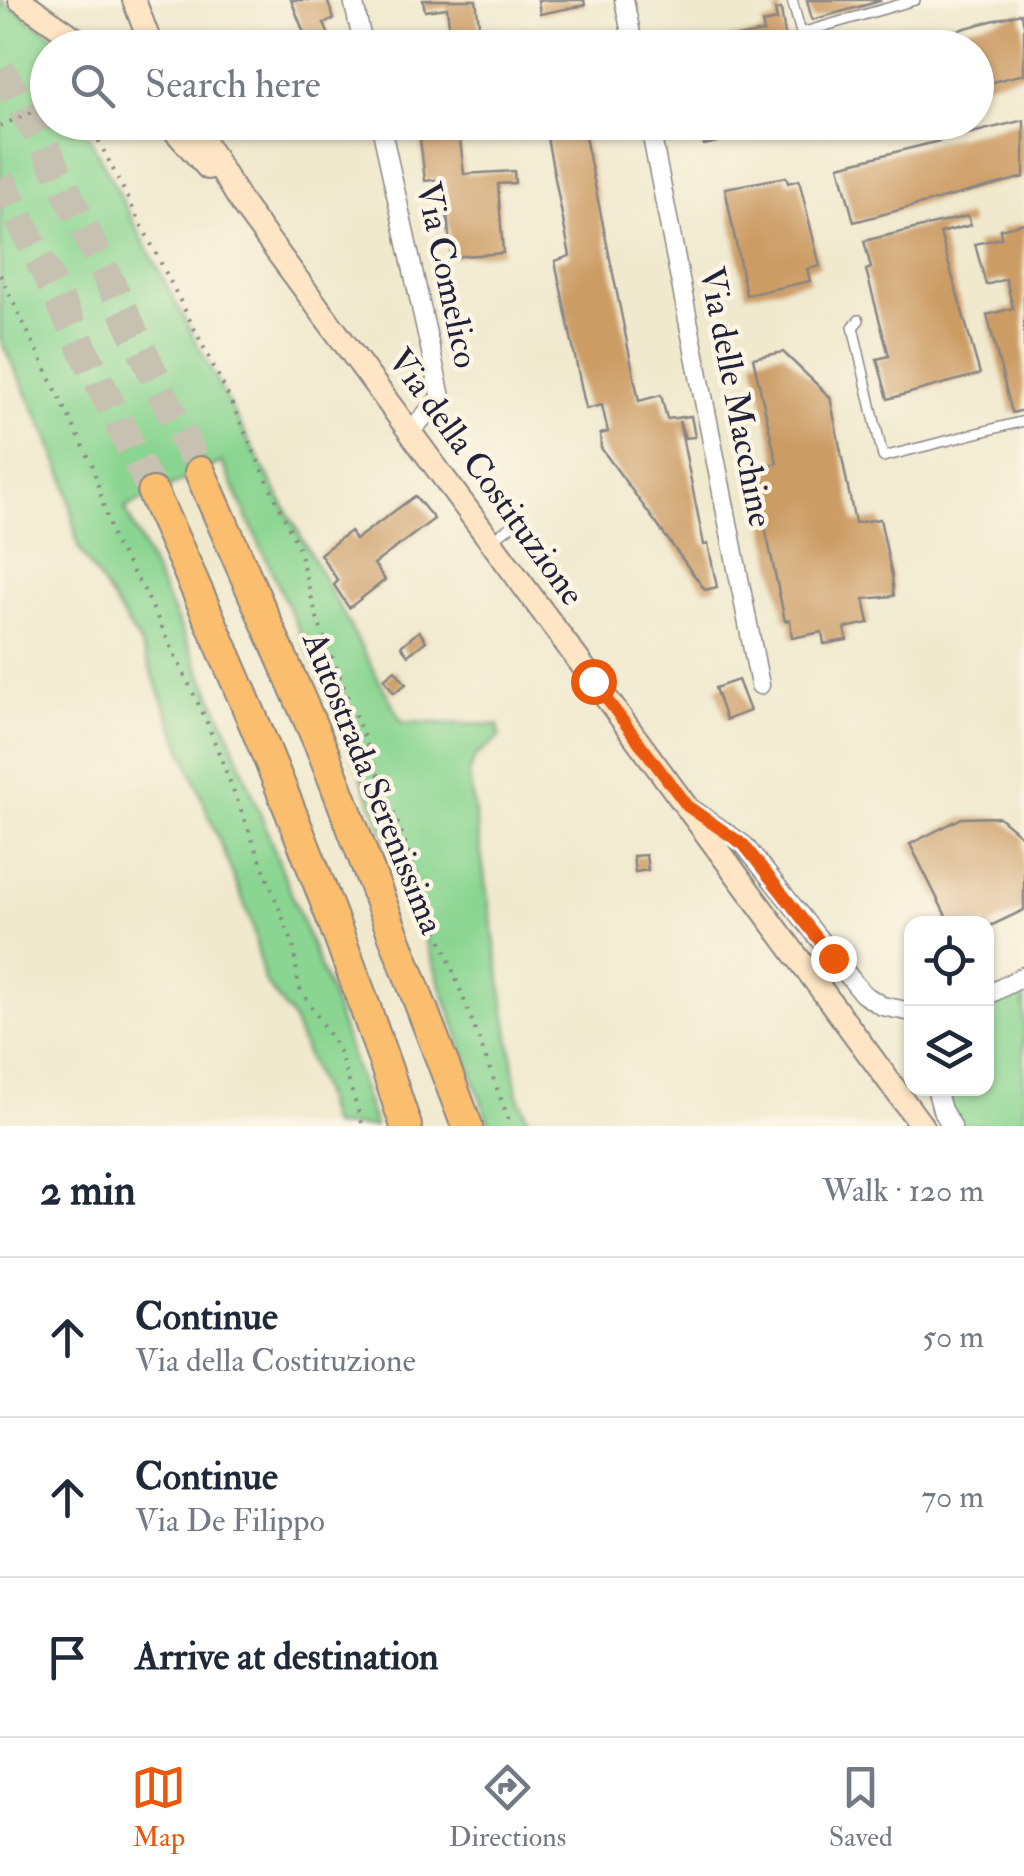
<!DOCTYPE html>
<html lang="en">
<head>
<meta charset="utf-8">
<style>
  :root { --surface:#fff; --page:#f6f6f7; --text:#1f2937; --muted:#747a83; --line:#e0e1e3; --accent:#ea580c }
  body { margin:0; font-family:"IM FELL Double Pica",serif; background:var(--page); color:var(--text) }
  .controls { position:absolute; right:30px; bottom:30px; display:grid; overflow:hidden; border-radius:20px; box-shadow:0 2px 8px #0004 }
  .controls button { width:90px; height:90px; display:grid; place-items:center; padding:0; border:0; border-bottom:2px solid var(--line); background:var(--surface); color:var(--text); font:50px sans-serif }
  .stop { position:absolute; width:30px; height:30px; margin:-22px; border:8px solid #ea580c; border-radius:50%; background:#fff }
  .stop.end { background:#ea580c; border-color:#fff; box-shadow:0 2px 10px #0008 }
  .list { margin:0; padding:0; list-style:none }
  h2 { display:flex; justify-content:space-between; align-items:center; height:130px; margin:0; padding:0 40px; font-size:42px }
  h2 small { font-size:32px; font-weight:400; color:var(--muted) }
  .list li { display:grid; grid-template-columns:65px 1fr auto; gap:30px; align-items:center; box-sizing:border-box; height:160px; padding:0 40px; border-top:2px solid var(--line) }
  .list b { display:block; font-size:38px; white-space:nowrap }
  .list p { margin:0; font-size:32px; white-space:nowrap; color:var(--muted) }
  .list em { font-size:32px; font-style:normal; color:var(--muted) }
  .icon { flex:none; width:55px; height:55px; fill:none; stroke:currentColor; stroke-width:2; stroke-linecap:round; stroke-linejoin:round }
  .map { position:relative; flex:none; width:1024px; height:1126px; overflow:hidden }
  .search { position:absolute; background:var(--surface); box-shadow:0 2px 8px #0004; left:30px; right:30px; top:30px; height:110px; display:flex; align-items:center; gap:25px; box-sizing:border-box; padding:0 35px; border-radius:55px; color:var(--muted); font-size:38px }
  .sheet { height:610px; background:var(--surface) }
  nav { display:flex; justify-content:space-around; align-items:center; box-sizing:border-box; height:140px; border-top:2px solid var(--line); background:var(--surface); font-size:28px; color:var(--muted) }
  nav a { display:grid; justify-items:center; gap:5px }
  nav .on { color:var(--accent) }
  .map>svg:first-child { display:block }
  .green { fill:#8ad591; stroke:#567c66; stroke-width:2.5 }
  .building { fill:#cc9c65 }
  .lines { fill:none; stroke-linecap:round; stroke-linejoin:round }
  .motorway-tunnel { stroke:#c7c1b1; stroke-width:30; stroke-dasharray:30 15; stroke-linecap:butt }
  .service-casing { stroke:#898684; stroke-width:12 }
  .minor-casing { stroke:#898684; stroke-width:21 }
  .secondary-casing { stroke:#898684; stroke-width:26 }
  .motorway-casing { stroke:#898684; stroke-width:34 }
  .path { stroke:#898684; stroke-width:4; stroke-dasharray:2.5 8; stroke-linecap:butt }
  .service { stroke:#fff; stroke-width:9 }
  .minor { stroke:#fff; stroke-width:18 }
  .secondary { stroke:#fde5c5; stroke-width:22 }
  .motorway { stroke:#fbbd6e; stroke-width:30 }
  .route { stroke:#ea580c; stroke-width:12 }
  .labels { text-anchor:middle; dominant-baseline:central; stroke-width:9; stroke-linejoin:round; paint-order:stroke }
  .street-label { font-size:35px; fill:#22223b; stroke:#fcf5e5 }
</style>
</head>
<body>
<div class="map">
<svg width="1024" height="1126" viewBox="0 0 1024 1126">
  <rect width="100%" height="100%" fill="#fcf5e5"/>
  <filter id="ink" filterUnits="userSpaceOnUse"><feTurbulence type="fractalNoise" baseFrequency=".01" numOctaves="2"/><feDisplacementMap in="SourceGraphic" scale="20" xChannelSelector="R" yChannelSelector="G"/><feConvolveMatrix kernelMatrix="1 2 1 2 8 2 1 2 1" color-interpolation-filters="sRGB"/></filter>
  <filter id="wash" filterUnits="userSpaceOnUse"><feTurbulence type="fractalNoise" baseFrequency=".0048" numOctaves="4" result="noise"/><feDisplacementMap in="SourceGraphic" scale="40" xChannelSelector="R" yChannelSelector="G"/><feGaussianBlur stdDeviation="2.25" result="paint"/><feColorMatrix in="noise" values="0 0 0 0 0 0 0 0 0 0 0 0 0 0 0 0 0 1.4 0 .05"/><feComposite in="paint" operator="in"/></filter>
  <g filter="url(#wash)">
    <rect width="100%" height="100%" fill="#f0e9ce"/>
    <g class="green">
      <path d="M0,0L70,47L48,48V122L82,123L226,399L402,722L498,725L500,737L474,758L469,776L518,1094L531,1126H490L411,900L328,694L222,462L125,508L228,731L330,993L375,1126H331L322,1093L292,1018L264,980L252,923L140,643L78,547L66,483L48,437L0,339Z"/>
      <path d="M1024,983V1126H958L937,1089L986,1088L987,1003Z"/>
    </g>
    <g id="blocks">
      <g class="building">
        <path d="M291,0H327L334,19L324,23L334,48H310Z"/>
        <path d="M423,0H476L481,40L451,43L447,8L425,11Z"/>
        <path d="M538,0H584L585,5L540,14Z"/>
        <path d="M807,0H879L880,1L812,20Z"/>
        <path d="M781,9L787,48H722L720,40L764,32L762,23L777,20L775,10Z"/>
        <path d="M1021,13L1024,25V74L976,86V48H891Z"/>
        <path d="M1024,120V177L854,222L839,166Z"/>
        <path d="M418,122H458L464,174L514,171L515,183L498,184L503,253L451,257L444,179L425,181Z"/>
        <path d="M544,122H582L639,401L661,395L667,419L691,416L695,437L685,438L679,421L704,545L708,544L717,587L705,590L601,448L600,434L608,432L602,405L586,409L555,261L570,256Z"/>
        <path d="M700,122H797V124L704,145Z"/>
        <path d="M786,177L788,183L799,180L820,266L807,269L810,281L746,295L725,188Z"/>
        <path d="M968,216L971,225L940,233L980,374L888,399L877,359L889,356L866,270L871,268L864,241Z"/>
        <path d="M1024,223V410L1012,413L987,315L1013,308L1006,279L986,285L975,244L1001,238L1000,229Z"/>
        <path d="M783,352L830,397L855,523L880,519L892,576L894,596L864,599L869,623L845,628L847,640L824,644L822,632L792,638L790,620L785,621L753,470L777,463L753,358Z"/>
        <path d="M415,496L434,519L374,564L385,580L349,608L334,585L338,581L320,554L350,531L355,540Z"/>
        <path d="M419,631L426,641L408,655L401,646Z"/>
        <path d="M395,670L406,684L394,693L384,679Z"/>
        <path d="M738,680L750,711L726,720L715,688Z"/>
        <path d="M999,817L1024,838V910L986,928V924H950L910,844L962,818Z"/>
        <path d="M646,855L648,870L635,872L633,856Z"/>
      </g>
    </g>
  </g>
  <g filter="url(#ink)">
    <use href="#blocks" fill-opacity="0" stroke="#898684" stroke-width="2.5"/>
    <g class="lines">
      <g class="motorway-tunnel">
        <path d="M0,69L45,146L200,472"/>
        <path d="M0,178L153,493"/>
      </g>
      <g class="service-casing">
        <g id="service">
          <path d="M792,0L801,33L915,0"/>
          <path d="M859,320L853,327L883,457L1024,421"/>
          <path d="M492,540L521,519"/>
        </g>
      </g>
      <g class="minor-casing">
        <g id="minor">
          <path d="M353,0L364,48"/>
          <path d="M624,0L634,48"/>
          <path d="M380,122L441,397L410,432"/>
          <path d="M649,122L760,685"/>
          <path d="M694,810L744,845L863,994L882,1006L912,1012"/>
          <path d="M986,996L1024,976"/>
          <path d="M936,1088L942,1110L952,1126"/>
        </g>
      </g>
      <g class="secondary-casing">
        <g id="secondary">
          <path d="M20,0L89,48"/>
          <path d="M134,0L152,48"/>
          <path d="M167,122L208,168"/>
          <path d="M192,122L244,207L922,1126"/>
        </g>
      </g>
      <g class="motorway-casing">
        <g id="motorway">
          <path d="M200,472L324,754L467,1126"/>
          <path d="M153,493C249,702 334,908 406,1126"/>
        </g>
      </g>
      <g class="path">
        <path d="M89,122L224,387L298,547L318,621L402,834L511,1126"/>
        <path d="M0,126L48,105"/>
        <path d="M0,275L92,464L113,540L144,590L206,720L293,944L299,987L339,1051L363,1126"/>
      </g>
      <use href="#service" class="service"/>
      <use href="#minor" class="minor"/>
      <use href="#secondary" class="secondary"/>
      <use href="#motorway" class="motorway"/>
    </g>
  </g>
  <g class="lines" filter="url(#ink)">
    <path class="route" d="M593,681L687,806L744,845L833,958"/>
  </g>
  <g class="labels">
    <g class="street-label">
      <text transform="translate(447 275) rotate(78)">Via Comelico</text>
      <text transform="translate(736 397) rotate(79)">Via delle Macchine</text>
      <text transform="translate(486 477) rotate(54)">Via della Costituzione</text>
      <text transform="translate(373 783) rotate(68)">Autostrada Serenissima</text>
    </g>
  </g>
</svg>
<div class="controls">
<button><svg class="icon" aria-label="locate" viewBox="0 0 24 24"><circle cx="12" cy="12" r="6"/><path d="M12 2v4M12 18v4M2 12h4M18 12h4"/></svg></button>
<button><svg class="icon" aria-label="layers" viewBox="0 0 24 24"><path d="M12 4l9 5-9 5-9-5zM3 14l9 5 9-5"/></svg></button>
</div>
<div class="stop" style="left:593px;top:681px"></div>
<div class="stop end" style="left:833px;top:958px"></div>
<div class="search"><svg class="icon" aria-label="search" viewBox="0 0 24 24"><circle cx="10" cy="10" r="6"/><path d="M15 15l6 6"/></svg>Search here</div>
</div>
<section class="sheet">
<h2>2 min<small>Walk · 120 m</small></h2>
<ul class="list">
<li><svg class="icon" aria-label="ahead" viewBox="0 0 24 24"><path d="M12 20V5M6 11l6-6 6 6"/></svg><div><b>Continue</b><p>Via della Costituzione</p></div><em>50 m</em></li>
<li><svg class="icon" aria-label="ahead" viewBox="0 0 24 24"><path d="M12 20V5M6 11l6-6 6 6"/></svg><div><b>Continue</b><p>Via De Filippo</p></div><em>70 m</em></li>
<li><svg class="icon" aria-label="arrive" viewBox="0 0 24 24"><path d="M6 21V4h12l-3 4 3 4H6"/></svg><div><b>Arrive at destination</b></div></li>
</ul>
</section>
<nav>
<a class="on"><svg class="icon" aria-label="map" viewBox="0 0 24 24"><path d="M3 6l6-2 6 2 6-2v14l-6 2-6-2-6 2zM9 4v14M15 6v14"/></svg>Map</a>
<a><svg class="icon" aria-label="directions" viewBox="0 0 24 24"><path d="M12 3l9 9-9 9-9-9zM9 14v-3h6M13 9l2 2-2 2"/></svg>Directions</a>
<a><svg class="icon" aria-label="saved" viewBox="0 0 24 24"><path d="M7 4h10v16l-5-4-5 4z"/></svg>Saved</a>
</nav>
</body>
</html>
